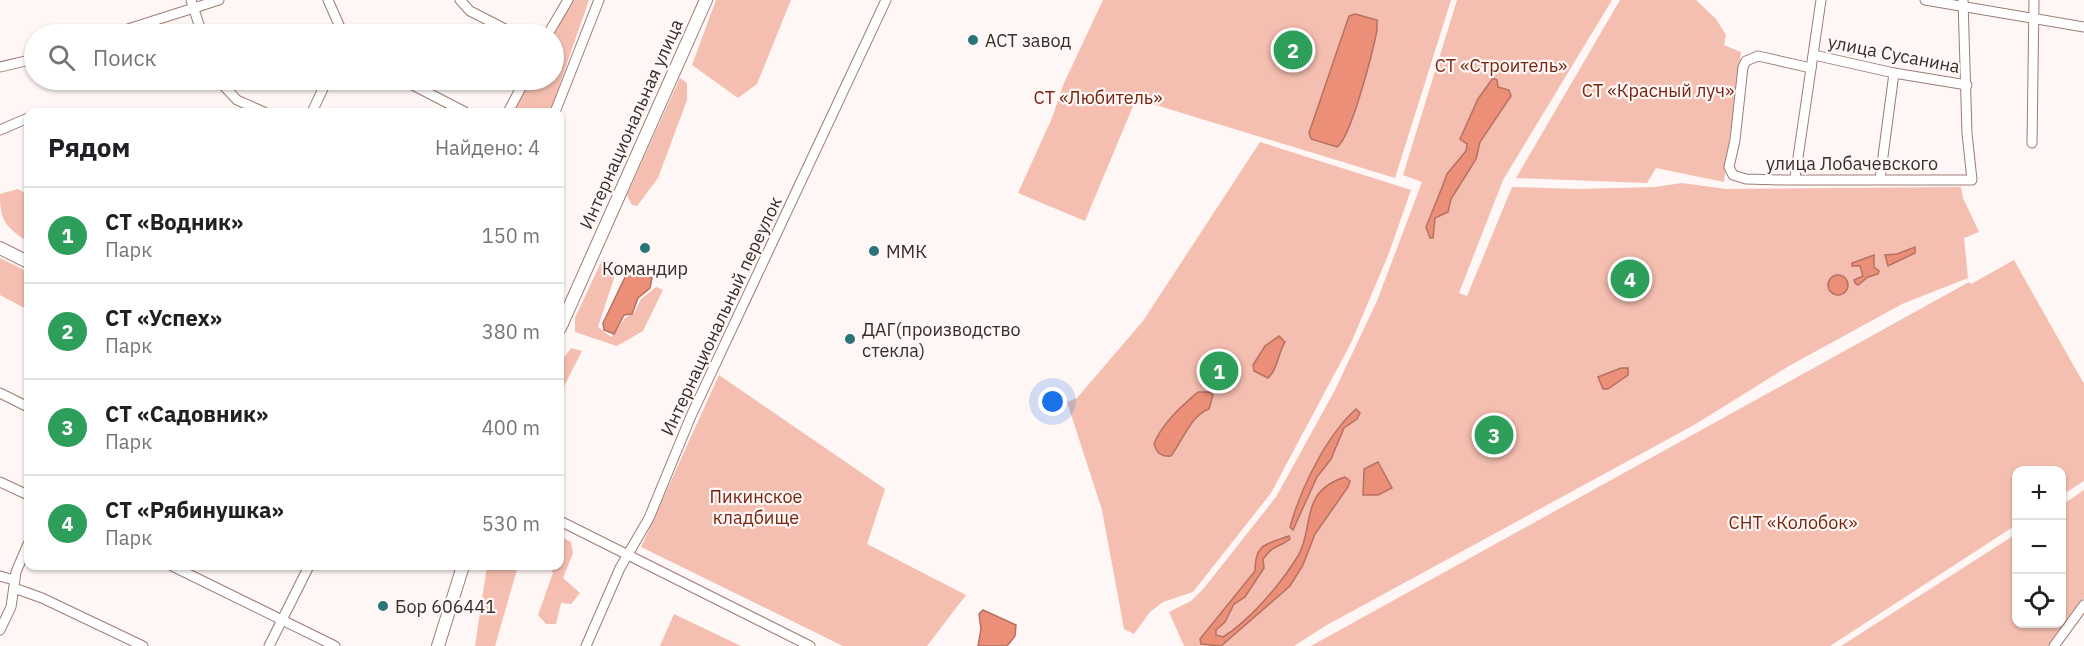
<!DOCTYPE html>
<html lang="ru">
<head>
<meta charset="utf-8">
<style>
  :root { --surface:#fff; --page:#f6f6f6; --text:#202124; --muted:#757577; --line:#e0e0e0; --accent:#297379 }
  body { margin:0; font-family:"IBM Plex Sans",sans-serif; background:var(--page); color:var(--text) }
  .controls { position:absolute; right:18px; bottom:18px; display:grid; overflow:hidden; border-radius:12px; box-shadow:0 2px 4px #0004 }
  .controls button { width:54px; height:54px; display:grid; place-items:center; padding:0; border:0; border-bottom:2px solid var(--line); background:var(--surface); color:var(--text); font:30px sans-serif }
  .you { position:absolute; left:1053px; top:402px; width:21px; height:21px; margin:-15px; border:4px solid #fff; border-radius:50%; background:#1a73e8; box-shadow:0 0 0 9px #1a73e833 }
  .badge { display:grid; place-items:center; width:39px; height:39px; border-radius:50%; background:var(--accent); color:#fff; font-size:20px; font-weight:700 }
  .pin { position:absolute; translate:-50% -50%; border:3px solid #fff; box-shadow:0 2px 6px #0006 }
  .list { margin:0; padding:0; list-style:none }
  h2 { display:flex; justify-content:space-between; align-items:center; height:78px; margin:0; padding:0 24px; font-size:26px }
  h2 small { font-size:20px; font-weight:400; color:var(--muted) }
  .list li { display:grid; grid-template-columns:39px 1fr auto; gap:18px; align-items:center; box-sizing:border-box; height:96px; padding:0 24px; border-top:2px solid var(--line) }
  .list b { display:block; font-size:22px; white-space:nowrap }
  .list p { margin:0; font-size:20px; white-space:nowrap; color:var(--muted) }
  .list em { font-size:20px; font-style:normal; color:var(--muted) }
  .icon { flex:none; width:33px; height:33px; fill:none; stroke:currentColor; stroke-width:2; stroke-linecap:round; stroke-linejoin:round }
  .map { position:relative; flex:none; width:2084px; height:646px; overflow:hidden }
  .search { position:absolute; background:var(--surface); box-shadow:0 2px 4px #0004; left:24px; top:24px; width:540px; height:66px; display:flex; align-items:center; gap:15px; box-sizing:border-box; padding:0 21px; border-radius:33px; color:var(--muted); font-size:22px }
  .panel { position:absolute; background:var(--surface); box-shadow:0 2px 4px #0004; left:24px; top:108px; width:540px; height:462px; border-radius:12px }
  .map>svg:first-child { display:block }
  .green { fill:#f4beb0 }
  .water { fill:#eb8f78; stroke:#b67160; stroke-width:1.5 }
  .lines { fill:none; stroke-linecap:round; stroke-linejoin:round }
  .minor-casing { stroke:#9d7c73; stroke-width:11 }
  .secondary-casing { stroke:#9d7c73; stroke-width:14 }
  .minor { stroke:#fff; stroke-width:9 }
  .secondary { stroke:#fff; stroke-width:12 }
  .poi-dot { fill:#297379; stroke:#fff7f5; stroke-width:2 }
  .labels { text-anchor:middle; dominant-baseline:central; stroke-width:4.5; stroke-linejoin:round; paint-order:stroke }
  .poi-label { font-size:18px; fill:#3a2c28; stroke:#fff7f5; text-anchor:start }
  .street-label { font-size:18px; fill:#3a2c28; stroke:#fff7f5 }
  .park-label { font-size:18px; fill:#762410; stroke:#fff7f5 }
</style>
</head>
<body>
<div class="map">
<svg width="2084" height="646" viewBox="0 0 2084 646">
  <rect width="100%" height="100%" fill="#fff7f5"/>
  <g class="green">
    <path d="M573,0H589L550,112H510L527,80H554L552,34Z"/>
    <path d="M716,0H791L757,84L738,98L692,65Z"/>
    <path d="M1103,0H1451L1395,178L1136,99L1085,221L1018,193L1052,118L1064,83Z"/>
    <path d="M1457,0H1612L1503,180L1459,293L1467,296L1512,187L1579,189L1655,187L1682,183L1726,189L1961,187L1963,198L1979,232L1964,238L1968,278L1902,304L1789,366L1694,425L1325,626L1294,646H1184L1169,612L1191,601L1204,588L1276,497L1335,390L1377,301L1422,182L1403,175Z"/>
    <path d="M1620,0H1696L1716,19L1726,35L1724,45L1741,52L1724,182L1656,168L1647,183L1516,178Z"/>
    <path d="M680,78L687,83V100L658,178L637,206L632,205L627,195Z"/>
    <path d="M1260,142L1411,190L1389,253L1351,343L1271,493L1193,592L1163,602L1150,612L1134,634L1124,629L1102,510L1067,402L1077,398L1143,321Z"/>
    <path d="M18,189L28,195V242C6,227 0,222 0,194Z"/>
    <path d="M0,258L28,272V310L0,295Z"/>
    <path d="M602,260L619,263L598,327L611,337L625,318L634,313L641,299L656,287L663,290L643,331L617,346L575,332V318Z"/>
    <path d="M2014,260L2084,384V481L2062,495V470H2016V525L1830,646H1311L1969,282L1971,284Z"/>
    <path d="M571,348L582,351L560,394V363Z"/>
    <path d="M719,375L885,489L867,544L966,595L927,646H843L641,547Z"/>
    <path d="M2084,490V598L2048,646H1841L2016,534V624H2062V505Z"/>
    <path d="M560,536L571,542L573,553L563,578L580,593L571,604L561,603L556,624H546L538,615L553,573L549,566H560Z"/>
    <path d="M487,566H518L495,646H475Z"/>
    <path d="M674,614L741,646H660Z"/>
  </g>
  <g class="water">
    <path d="M1355,14L1377,20V30C1373,51 1351,138 1337,147L1311,139L1309,133L1349,16Z"/>
    <path d="M1493,78L1497,80L1498,87L1509,90L1511,96L1480,142L1476,159L1451,199L1448,212L1435,218L1433,238H1430L1426,227L1441,190L1447,174L1466,151L1467,144L1460,139L1478,99Z"/>
    <path d="M1915,247V253L1888,266L1885,255L1897,254Z"/>
    <path d="M1874,255V267L1879,271L1878,274L1868,277L1858,285L1855,283L1854,280L1863,276L1860,266H1852V263Z"/>
    <path d="M629,269L652,278L650,288L638,298L632,314L624,315L614,334L604,330L603,323Z"/>
    <circle cx="1838" cy="285" r="10"/>
    <path d="M1279,336L1285,342C1278,353 1278,369 1268,378L1254,371L1253,365L1265,346Z"/>
    <path d="M1621,368H1628V375L1608,389H1603L1598,377Z"/>
    <path d="M1198,392H1209L1213,395L1209,409C1191,415 1182,442 1171,456C1161,457 1157,453 1154,444C1162,423 1182,406 1198,392Z"/>
    <path d="M1356,409L1360,413L1357,419L1344,428L1331,459L1317,477L1293,530L1290,527C1301,488 1326,436 1356,409Z"/>
    <path d="M1378,462L1392,488L1378,495H1363L1364,469Z"/>
    <path d="M1345,477L1350,481L1348,487L1315,534L1303,565L1290,586L1221,646L1201,644L1200,639L1255,571C1255,543 1267,544 1289,536L1290,539C1278,549 1276,542 1263,559L1264,568L1245,597L1234,604L1225,622L1216,630V635L1223,637C1250,620 1280,585 1298,556C1315,528 1298,492 1345,477Z"/>
    <path d="M983,610L1016,625L1015,636L1007,646H978L981,629L979,614Z"/>
  </g>
  <g class="lines">
    <g class="minor-casing">
      <g id="minor">
        <path d="M191,0L202,34"/>
        <path d="M328,0L343,34"/>
        <path d="M460,0L470,11L515,34"/>
        <path d="M1925,0L2084,27"/>
        <path d="M112,34L219,0"/>
        <path d="M548,34L568,0"/>
        <path d="M1814,55L1894,73L1967,85"/>
        <path d="M0,67L34,59"/>
        <path d="M1811,68L1758,56L1746,61L1743,67L1735,140L1729,167L1733,175L1746,179L1783,180H1972L1967,133L1963,0"/>
        <path d="M218,80L237,100L264,112"/>
        <path d="M403,80L465,112"/>
        <path d="M312,112L327,80"/>
        <path d="M508,112L525,80"/>
        <path d="M555,112L599,0"/>
        <path d="M0,130L28,118"/>
        <path d="M2032,143L2034,0"/>
        <path d="M1795,178L1821,0"/>
        <path d="M1880,179L1894,73"/>
        <path d="M0,393L28,407"/>
        <path d="M0,482L28,495"/>
        <path d="M560,521L810,646"/>
        <path d="M172,566L335,646"/>
        <path d="M0,576L14,580"/>
        <path d="M14,588L42,598L143,646"/>
        <path d="M0,630L11,607L16,572L28,544"/>
        <path d="M269,646L309,566"/>
        <path d="M586,646L620,568L649,518L691,416L886,0"/>
        <path d="M2054,646L2084,605"/>
      </g>
    </g>
    <g class="secondary-casing">
      <g id="secondary">
        <path d="M0,248L28,262"/>
        <path d="M560,328L706,0"/>
        <path d="M438,646L463,566"/>
      </g>
    </g>
    <use href="#minor" class="minor"/>
    <use href="#secondary" class="secondary"/>
  </g>
  <g class="poi-dot">
    <circle cx="973" cy="40" r="6"/>
    <circle cx="645" cy="248" r="6"/>
    <circle cx="874" cy="251" r="6"/>
    <circle cx="850" cy="339" r="6"/>
    <circle cx="383" cy="606" r="6"/>
  </g>
  <g class="labels">
    <g class="poi-label">
      <text x="985" y="40">АСТ завод</text>
      <text x="886" y="251">ММК</text>
      <text x="645" y="268" text-anchor="middle">Командир</text>
      <text x="862" y="329">ДАГ(производство<tspan x="862" dy="21">стекла)</tspan></text>
      <text x="395" y="606">Бор 606441</text>
    </g>
    <g class="street-label">
      <text transform="translate(1894 54) rotate(11)">улица Сусанина</text>
      <text transform="translate(631 124) rotate(-66)">Интернациональная улица</text>
      <text x="1852" y="163">улица Лобачевского</text>
      <text transform="translate(721 316) rotate(-65)">Интернациональный переулок</text>
    </g>
    <g class="park-label">
      <text x="1501" y="65">СТ «Строитель»</text>
      <text x="1658" y="90">СТ «Красный луч»</text>
      <text x="1098" y="97">СТ «Любитель»</text>
      <text x="756" y="496">Пикинское<tspan x="756" dy="21">кладбище</tspan></text>
      <text x="1793" y="522">СНТ «Колобок»</text>
    </g>
  </g>
</svg>
<div class="controls">
<button>+</button>
<button>−</button>
<button><svg class="icon" aria-label="locate" viewBox="0 0 24 24"><circle cx="12" cy="12" r="6"/><path d="M12 2v4M12 18v4M2 12h4M18 12h4"/></svg></button>
</div>
<div class="you"></div>
<div class="pin badge" style="left:1219px;top:371px;background:#2e9e5b">1</div>
<div class="pin badge" style="left:1293px;top:50px;background:#2e9e5b">2</div>
<div class="pin badge" style="left:1494px;top:435px;background:#2e9e5b">3</div>
<div class="pin badge" style="left:1630px;top:279px;background:#2e9e5b">4</div>
<div class="search"><svg class="icon" aria-label="search" viewBox="0 0 24 24"><circle cx="10" cy="10" r="6"/><path d="M15 15l6 6"/></svg>Поиск</div>
<section class="panel">
<h2>Рядом<small>Найдено: 4</small></h2>
<ul class="list">
<li><span class="badge" style="background:#2e9e5b">1</span><div><b>СТ «Водник»</b><p>Парк</p></div><em>150 m</em></li>
<li><span class="badge" style="background:#2e9e5b">2</span><div><b>СТ «Успех»</b><p>Парк</p></div><em>380 m</em></li>
<li><span class="badge" style="background:#2e9e5b">3</span><div><b>СТ «Садовник»</b><p>Парк</p></div><em>400 m</em></li>
<li><span class="badge" style="background:#2e9e5b">4</span><div><b>СТ «Рябинушка»</b><p>Парк</p></div><em>530 m</em></li>
</ul>
</section>
</div>
</body>
</html>
